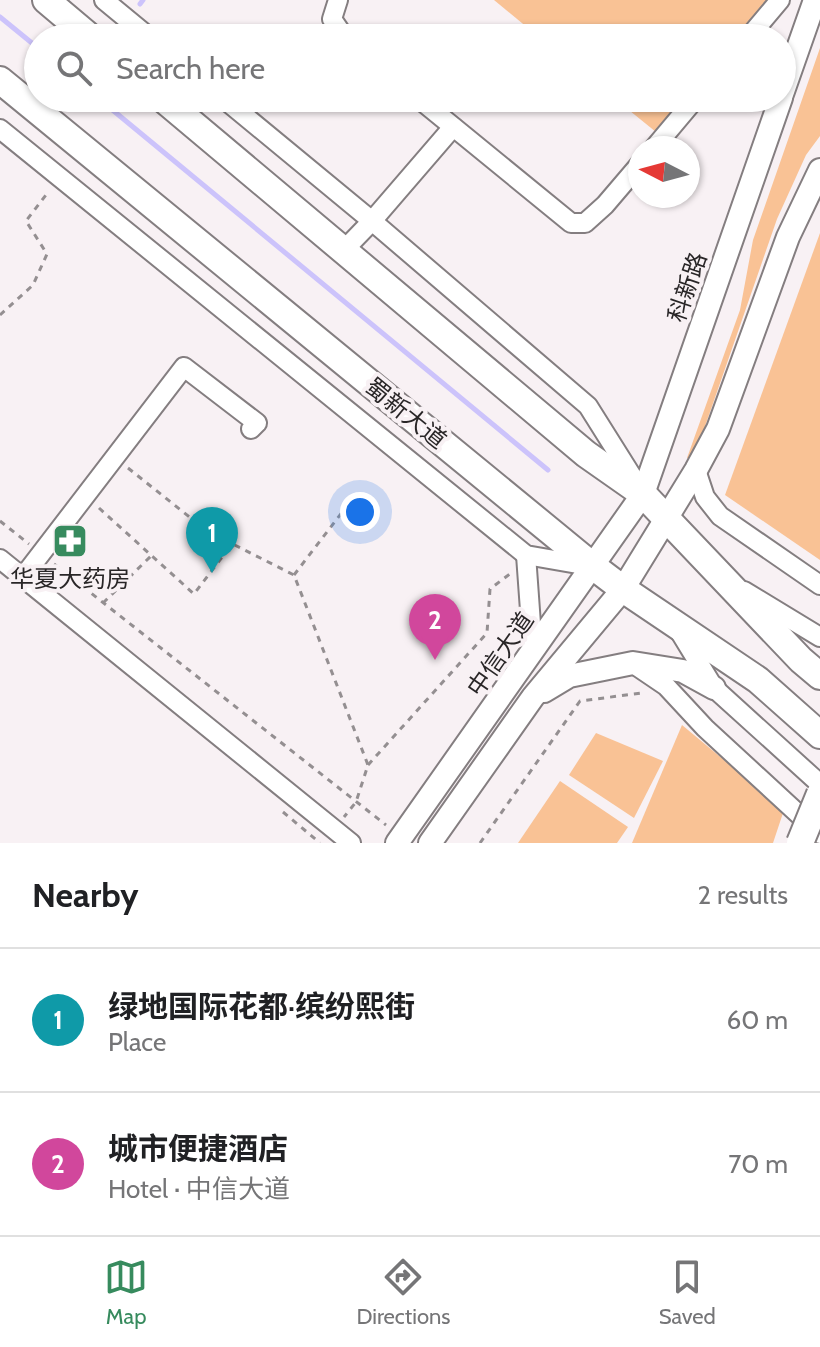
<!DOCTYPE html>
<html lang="en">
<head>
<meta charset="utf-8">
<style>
  :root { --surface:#fff; --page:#f6f6f6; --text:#202124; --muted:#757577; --line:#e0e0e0; --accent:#378b5e }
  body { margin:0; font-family:Cabin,"Noto Sans SC",sans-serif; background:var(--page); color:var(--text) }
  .compass { position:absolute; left:628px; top:136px; width:72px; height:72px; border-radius:50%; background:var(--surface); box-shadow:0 2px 6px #0004; rotate:276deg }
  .you { position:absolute; left:360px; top:512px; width:28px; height:28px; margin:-20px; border:6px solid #fff; border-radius:50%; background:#1a73e8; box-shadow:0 0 0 12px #1a73e833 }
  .badge { display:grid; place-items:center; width:52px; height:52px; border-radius:50%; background:var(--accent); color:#fff; font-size:26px; font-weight:700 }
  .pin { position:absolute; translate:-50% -66px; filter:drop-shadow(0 2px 4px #0008) }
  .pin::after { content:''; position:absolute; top:42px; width:28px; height:24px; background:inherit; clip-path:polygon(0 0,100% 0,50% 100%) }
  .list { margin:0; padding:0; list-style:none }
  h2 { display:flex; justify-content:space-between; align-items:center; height:104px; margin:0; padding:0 32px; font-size:34px }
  h2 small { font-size:26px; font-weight:400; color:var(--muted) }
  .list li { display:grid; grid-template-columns:52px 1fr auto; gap:24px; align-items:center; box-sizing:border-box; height:144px; padding:0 32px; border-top:2px solid var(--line) }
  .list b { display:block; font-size:30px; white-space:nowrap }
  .list p { margin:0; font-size:26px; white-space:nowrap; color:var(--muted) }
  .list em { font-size:26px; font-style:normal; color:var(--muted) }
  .icon { flex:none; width:44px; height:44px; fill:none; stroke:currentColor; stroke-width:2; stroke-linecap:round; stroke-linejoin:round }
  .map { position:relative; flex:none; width:820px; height:843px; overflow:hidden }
  .search { position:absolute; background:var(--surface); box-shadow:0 2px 6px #0004; left:24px; right:24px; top:24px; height:88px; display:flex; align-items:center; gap:20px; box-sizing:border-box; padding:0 28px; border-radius:44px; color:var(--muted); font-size:30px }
  .sheet { height:392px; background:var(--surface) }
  nav { display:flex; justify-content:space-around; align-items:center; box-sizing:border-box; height:112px; border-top:2px solid var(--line); background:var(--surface); font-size:22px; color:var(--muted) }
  nav a { display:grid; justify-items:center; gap:4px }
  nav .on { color:var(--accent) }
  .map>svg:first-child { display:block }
  .green { fill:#f9c295 }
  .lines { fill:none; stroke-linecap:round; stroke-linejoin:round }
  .stream { stroke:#ccc3fb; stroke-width:5 }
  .minor-casing { stroke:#847e80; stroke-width:22 }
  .major-casing { stroke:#847e80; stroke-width:26 }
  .highway-casing { stroke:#847e80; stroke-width:30 }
  .path { stroke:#948f91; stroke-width:3; stroke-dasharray:6 6; stroke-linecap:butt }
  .minor { stroke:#fff; stroke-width:18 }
  .major { stroke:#fff; stroke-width:22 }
  .highway { stroke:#fff; stroke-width:26 }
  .highway-bridge-casing { stroke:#847e80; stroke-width:30; stroke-linecap:butt }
  .highway-bridge { stroke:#fff; stroke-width:26 }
  .labels { text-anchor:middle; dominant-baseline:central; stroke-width:8; stroke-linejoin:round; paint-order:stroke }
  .street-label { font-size:24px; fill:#292627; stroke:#f8f1f4 }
  .poi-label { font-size:24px; fill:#292627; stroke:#f8f1f4 }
</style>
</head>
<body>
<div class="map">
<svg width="820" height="843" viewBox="0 0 820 843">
  <rect width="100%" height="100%" fill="#f8f1f4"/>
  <g class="green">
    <path d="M494,0H773L740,38H540Z"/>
    <path d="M820,48V136L806,155L777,219L693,461L687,458L740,310L753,240Z"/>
    <path d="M614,98H687L656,132Z"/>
    <path d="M820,233V560L725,495Z"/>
    <path d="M682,725L784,810L773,843H632Z"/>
    <path d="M596,733L663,761L634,818L569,775Z"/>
    <path d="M560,781L628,827L617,843H518Z"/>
  </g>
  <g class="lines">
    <g class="stream">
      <path d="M140,4L143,0"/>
      <path d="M0,17L38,48"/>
      <path d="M98,98L548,470"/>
    </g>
    <g class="minor-casing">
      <g id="minor">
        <path d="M104,0L150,38"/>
        <path d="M338,0L332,19L345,38"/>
        <path d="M748,38L780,0"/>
        <path d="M223,98L372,221L588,406L637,484"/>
        <path d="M418,98L571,223H585L605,205L640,164"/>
        <path d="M0,129L526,555L589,566"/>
        <path d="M654,148L696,98"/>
        <path d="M343,251L372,221L453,127"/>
        <path d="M696,470L705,497L720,516L820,585"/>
        <path d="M526,555L533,652"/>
        <path d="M0,559L351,843"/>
        <path d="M23,577L184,367L257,423L251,429"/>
        <path d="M744,591L820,637"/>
        <path d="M678,629L714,688L820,784"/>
        <path d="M635,665L666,686L705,728L820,834"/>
      </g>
    </g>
    <g class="major-casing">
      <g id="major">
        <path d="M782,94L815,0"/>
        <path d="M544,691L569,676L633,663L683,671L714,688"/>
        <path d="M397,843L643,494L781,98"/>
        <path d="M430,843L533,697L623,589L696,470L718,429L788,237L820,170"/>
      </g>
    </g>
    <g class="highway-casing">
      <g id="highway">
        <path d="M46,0L91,38"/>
        <path d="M0,80L594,567L623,589L758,680L820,735"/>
        <path d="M162,98L586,454L643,494L801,660L820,676"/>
      </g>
    </g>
    <g class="path">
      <path d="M0,315L33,285L47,254L26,221L49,191"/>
      <path d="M128,468L207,531L294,575L368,765L356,802L344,817"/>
      <path d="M99,508L194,594L232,544"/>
      <path d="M0,521L29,544"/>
      <path d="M54,564L386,825"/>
      <path d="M294,575L353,498"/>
      <path d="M103,603L152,555"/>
      <path d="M368,765L487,633L490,589L511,573"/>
      <path d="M283,812L320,843"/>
      <path d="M480,843L580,701L642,693"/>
    </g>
    <use href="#minor" class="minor"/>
    <use href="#major" class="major"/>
    <use href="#highway" class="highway"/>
    <g class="highway-bridge-casing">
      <path id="highway-bridge" d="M800,843L820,794"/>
    </g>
    <use href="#highway-bridge" class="highway-bridge"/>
  </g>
  <defs>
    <g id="pharmacy-square" transform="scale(1.8)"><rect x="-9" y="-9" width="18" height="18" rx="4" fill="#378b5e" stroke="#f8f1f4"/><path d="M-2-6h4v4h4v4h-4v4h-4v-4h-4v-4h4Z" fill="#fff"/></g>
  </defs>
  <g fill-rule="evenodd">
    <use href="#pharmacy-square" x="70" y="541"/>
  </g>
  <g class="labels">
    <g class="street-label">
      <text transform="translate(687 287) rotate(-71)">科新路</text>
      <text transform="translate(406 413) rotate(39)">蜀新大道</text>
      <text transform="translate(500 654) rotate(-55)">中信大道</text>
    </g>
    <g class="poi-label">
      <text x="70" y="578">华夏大药房</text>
    </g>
  </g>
</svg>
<svg class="compass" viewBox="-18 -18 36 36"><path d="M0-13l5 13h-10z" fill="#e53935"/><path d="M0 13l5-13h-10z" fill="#757577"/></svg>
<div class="you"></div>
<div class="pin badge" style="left:212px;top:573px;background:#0f9aa8">1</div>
<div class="pin badge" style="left:435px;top:660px;background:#d1479c">2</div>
<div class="search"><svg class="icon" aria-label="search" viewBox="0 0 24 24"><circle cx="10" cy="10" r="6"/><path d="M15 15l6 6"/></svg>Search here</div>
</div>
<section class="sheet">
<h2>Nearby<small>2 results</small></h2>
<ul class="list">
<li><span class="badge" style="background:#0f9aa8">1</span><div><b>绿地国际花都·缤纷熙街</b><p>Place</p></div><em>60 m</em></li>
<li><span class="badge" style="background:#d1479c">2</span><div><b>城市便捷酒店</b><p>Hotel · 中信大道</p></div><em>70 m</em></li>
</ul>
</section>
<nav>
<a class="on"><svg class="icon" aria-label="map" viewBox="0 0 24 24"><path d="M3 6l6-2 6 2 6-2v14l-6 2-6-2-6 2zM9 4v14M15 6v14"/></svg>Map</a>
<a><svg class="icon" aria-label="directions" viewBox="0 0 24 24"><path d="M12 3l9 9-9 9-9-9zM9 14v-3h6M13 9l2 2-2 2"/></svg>Directions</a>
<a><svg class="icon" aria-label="saved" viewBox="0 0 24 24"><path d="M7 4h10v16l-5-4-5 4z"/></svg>Saved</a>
</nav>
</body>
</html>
